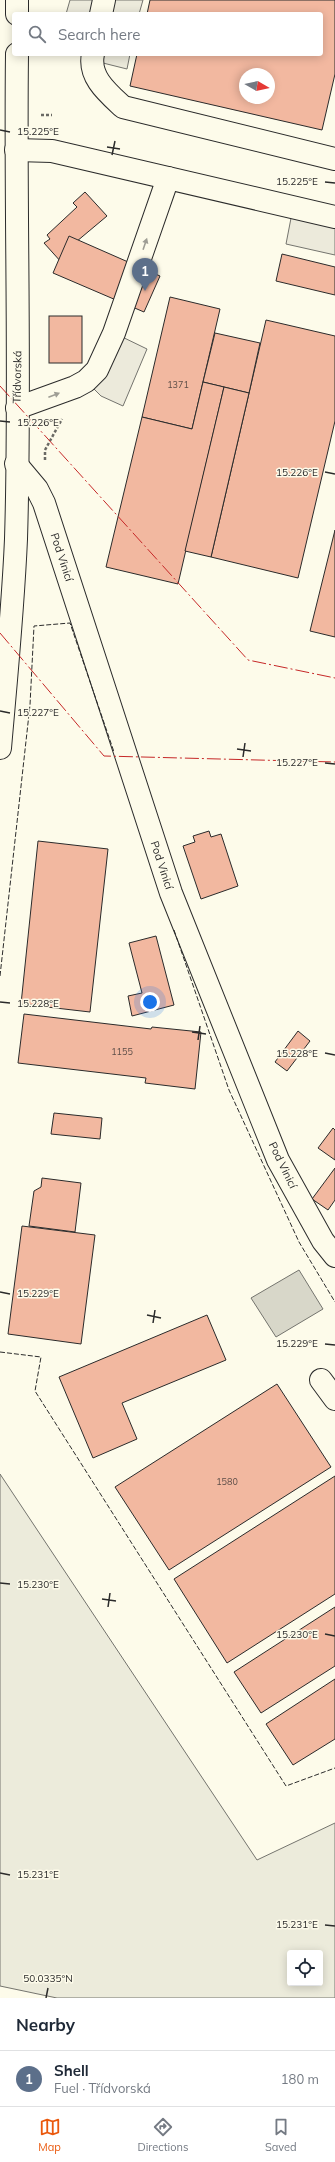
<!DOCTYPE html>
<html lang="en">
<head>
<meta charset="utf-8">
<style>
  :root { --surface:#fff; --page:#f6f6f7; --text:#1f2937; --muted:#747a83; --line:#e0e1e3; --accent:#ea580c }
  body { margin:0; font-family:Mulish,sans-serif; background:var(--page); color:var(--text) }
  .controls { position:absolute; right:12px; bottom:12px; display:grid; overflow:hidden; border-radius:4px; box-shadow:0 2px 10px #0003 }
  .controls button { width:36px; height:36px; display:grid; place-items:center; padding:0; border:0; border-bottom:1px solid var(--line); background:var(--surface); color:var(--text); font:20px sans-serif }
  .compass { position:absolute; left:239px; top:68px; width:36px; height:36px; border-radius:50%; background:var(--surface); box-shadow:0 2px 10px #0003; rotate:99deg }
  .you { position:absolute; left:150px; top:1002px; width:14px; height:14px; margin:-10px; border:3px solid #fff; border-radius:50%; background:#1a73e8; box-shadow:0 0 0 6px #1a73e833 }
  .badge { display:grid; place-items:center; width:26px; height:26px; border-radius:50%; background:var(--accent); color:#fff; font-size:13px; font-weight:700 }
  .pin { position:absolute; translate:-50% -33px; filter:drop-shadow(0 1px 2px #0008) }
  .pin::after { content:''; position:absolute; top:21px; width:14px; height:12px; background:inherit; clip-path:polygon(0 0,100% 0,50% 100%) }
  .list { margin:0; padding:0; list-style:none }
  h2 { display:flex; justify-content:space-between; align-items:center; height:52px; margin:0; padding:0 16px; font-size:17px }
  h2 small { font-size:13px; font-weight:400; color:var(--muted) }
  .list li { display:grid; grid-template-columns:26px 1fr auto; gap:12px; align-items:center; box-sizing:border-box; height:56px; padding:0 16px; border-top:1px solid var(--line) }
  .list b { display:block; font-size:15px; white-space:nowrap }
  .list p { margin:0; font-size:13px; white-space:nowrap; color:var(--muted) }
  .list em { font-size:13px; font-style:normal; color:var(--muted) }
  .icon { flex:none; width:22px; height:22px; fill:none; stroke:currentColor; stroke-width:2; stroke-linecap:round; stroke-linejoin:round }
  .map { position:relative; flex:none; width:335px; height:1998px; overflow:hidden }
  .search { position:absolute; background:var(--surface); box-shadow:0 2px 10px #0003; left:12px; right:12px; top:12px; height:44px; display:flex; align-items:center; gap:10px; box-sizing:border-box; padding:0 14px; border-radius:4px; color:var(--muted); font-size:15px }
  .sheet { height:108px; background:var(--surface) }
  nav { display:flex; justify-content:space-around; align-items:center; box-sizing:border-box; height:56px; border-top:1px solid var(--line); background:var(--surface); font-size:11px; color:var(--muted) }
  nav a { display:grid; justify-items:center; gap:2px }
  nav .on { color:var(--accent) }
  .map>svg:first-child { display:block }
  .green { fill:#ecebdb; stroke:#74746e; fill-rule:evenodd }
  .parking { fill:#eceadb; stroke:#74746e }
  .water { fill:#d8d7c9; stroke:#74746e }
  .building { fill:#f2b8a0; stroke:#2b2b2b; fill-rule:evenodd }
  .lines { fill:none; stroke-linecap:round; stroke-linejoin:round }
  .minor-casing { stroke:#2b2b2b; stroke-width:24 }
  .major-casing { stroke:#2b2b2b; stroke-width:24 }
  .path { stroke:#6a6964; stroke-width:2.5; stroke-dasharray:3 2; stroke-linecap:butt }
  .minor { stroke:#fdfbea; stroke-width:22 }
  .major { stroke:#fdfbea; stroke-width:22 }
  .fence { stroke:#2b2b2b; stroke-width:1; stroke-dasharray:5 2; stroke-linecap:butt }
  .power { stroke:#c62828; stroke-width:1; stroke-dasharray:14 3 2 3; stroke-linecap:butt }
  .oneway { fill:#9e9d94 }
  .ticks { fill:none; stroke:#2b2b2b; stroke-width:1.5 }
  .labels { text-anchor:middle; dominant-baseline:central; stroke-width:3; stroke-linejoin:round; paint-order:stroke }
  .number-label { font-size:9px; fill:#5d4e48 }
  .street-label { font-size:11px; fill:#2b2b2b; stroke:#fdfbea }
  .ticks-label { font-size:10px; text-anchor:middle; fill:#2b2b2b; stroke:#fdfbea; stroke-width:3; stroke-linejoin:round; paint-order:stroke }
</style>
</head>
<body>
<div class="map">
<svg width="335" height="1998" viewBox="0 0 335 1998">
  <rect width="100%" height="100%" fill="#fdfbea"/>
  <path class="green" d="M0,1474L257,1860L335,1823V1998H57L0,1986ZM290,1953H320V1983H290Z"/>
  <g class="parking">
    <path d="M70,0H143L139,14H66Z"/>
    <path d="M93,54H130L127,69L91,60Z"/>
    <path d="M292,213L335,224V255L286,244Z"/>
    <path d="M114,333L147,349L123,406L101,396L86,381Z"/>
  </g>
  <path class="water" d="M299,1270L323,1309L276,1337L251,1298Z"/>
  <g class="building">
    <path d="M150,0H335V74L322,130L130,86L137,54H321V14H147ZM245,74H269V98H245Z"/>
    <path d="M85,192L107,216L70,247L74,252L62,263L44,243L50,239L47,235L77,207L73,203Z"/>
    <path d="M69,236L160,276L144,312L53,273Z"/>
    <path d="M282,254L335,267V295L276,281Z"/>
    <path d="M170,297L220,309L192,429L142,417Z"/>
    <rect x="49" y="316" width="33" height="47"/>
    <path d="M266,320L335,336V421L298,578L211,557Z"/>
    <path d="M215,333L260,343L249,393L203,382Z"/>
    <path d="M203,382L224,387L178,584L106,567L142,417L192,429Z"/>
    <path d="M224,387L249,393L211,557L185,551Z"/>
    <path d="M335,530V637L310,631Z"/>
    <path d="M209,831L211,837L221,834L238,886L201,899L183,846L195,842L193,836Z"/>
    <path d="M38,841L108,849L90,1012L21,1004Z"/>
    <path d="M156,936L174,1005L132,1016L128,996L142,993L129,943Z"/>
    <path d="M24,1014L151,1029L152,1027L201,1032L195,1089L145,1083L146,1078L18,1063Z"/>
    <path d="M298,1031L310,1041L287,1071L275,1062Z"/>
    <path d="M54,1113L102,1118L100,1139L51,1134Z"/>
    <path d="M333,1128L335,1130V1160L318,1148Z"/>
    <path d="M335,1168V1200L328,1210L312,1199Z"/>
    <path d="M42,1178L81,1183L75,1232L29,1226L34,1191L41,1187Z"/>
    <path d="M22,1226L95,1235L81,1344L8,1334Z"/>
    <path d="M207,1315L226,1360L122,1403L137,1439L93,1458L59,1377Z"/>
    <path d="M277,1384L331,1467L169,1570L115,1487Z"/>
    <path d="M335,1476V1594L227,1663L174,1579Z"/>
    <path d="M335,1607V1666L261,1713L234,1672Z"/>
    <path d="M335,1679V1739L293,1765L266,1724Z"/>
  </g>
  <g class="lines">
    <g class="minor-casing">
      <g id="minor">
        <path d="M101,14L104,0"/>
        <path d="M93,54C88,77 108,93 123,107L335,159"/>
        <path d="M16,150L52,151L335,217"/>
        <path d="M17,408L75,387L86,381L97,370L114,333L168,178"/>
        <path d="M16,464L37,489L44,503L171,893L278,1160L323,1241L335,1256"/>
        <path d="M321,1380L335,1399"/>
      </g>
    </g>
    <g class="major-casing">
      <g id="major">
        <path d="M17,14V0"/>
        <path d="M0,748C6,679 13,609 16,539C21,378 15,216 17,54"/>
      </g>
    </g>
    <g class="path">
      <path d="M41,115H52"/>
      <path d="M45,460V450L62,419"/>
    </g>
    <use href="#minor" class="minor"/>
    <use href="#major" class="major"/>
    <g class="fence">
      <path d="M174,930L229,1090L299,1242L335,1302"/>
      <path d="M0,976L30,705L34,626L70,623L114,752"/>
      <path d="M0,1352L41,1357L35,1391L286,1786L335,1768"/>
    </g>
    <g class="power">
      <path d="M0,386L248,660L335,678"/>
      <path d="M0,633L104,756L335,762"/>
    </g>
  </g>
  <defs><path id="oneway-solid" d="M-6-.8H1V-3.2L6.5 0L1 3.2V.8H-6Z"/></defs>
  <g class="oneway">
    <use href="#oneway-solid" transform="translate(145 244) rotate(-71)"/>
    <use href="#oneway-solid" transform="translate(54 395) rotate(-21)"/>
  </g>
  <path class="ticks" d="M0,130L10,132M107,147L120,149M112,155L115,141M325,182L335,183M0,421L10,422M325,472L335,474M0,711L10,713M237,749L251,751M243,757L245,743M325,763L335,764M0,1002L10,1003M192,1032L206,1034M198,1040L200,1026M325,1053L335,1055M0,1292L10,1294M147,1315L161,1318M153,1323L155,1310M325,1344L335,1345M0,1583L10,1584M102,1599L116,1601M108,1607L110,1593M325,1634L335,1636M0,1873L10,1875M325,1925L335,1926M46,1998L48,1988"/>
  <g class="labels">
    <g class="number-label">
      <text x="178" y="384">1371</text>
      <text x="122" y="1051">1155</text>
      <text x="227" y="1481">1580</text>
    </g>
    <g class="street-label">
      <text transform="translate(17 377) rotate(-89)">Třídvorská</text>
      <text transform="translate(62 557) rotate(72)">Pod Vinicí</text>
      <text transform="translate(162 865) rotate(72)">Pod Vinicí</text>
      <text transform="translate(283 1165) rotate(64)">Pod Vinicí</text>
    </g>
  </g>
  <g class="ticks-label">
    <text x="38" y="135">15.225°E</text>
    <text x="297" y="185">15.225°E</text>
    <text x="38" y="426">15.226°E</text>
    <text x="297" y="476">15.226°E</text>
    <text x="38" y="716">15.227°E</text>
    <text x="297" y="766">15.227°E</text>
    <text x="38" y="1007">15.228°E</text>
    <text x="297" y="1057">15.228°E</text>
    <text x="38" y="1297">15.229°E</text>
    <text x="297" y="1347">15.229°E</text>
    <text x="38" y="1588">15.230°E</text>
    <text x="297" y="1638">15.230°E</text>
    <text x="38" y="1878">15.231°E</text>
    <text x="297" y="1928">15.231°E</text>
    <text x="48" y="1982">50.0335°N</text>
  </g>
</svg>
<div class="controls">
<button><svg class="icon" aria-label="locate" viewBox="0 0 24 24"><circle cx="12" cy="12" r="6"/><path d="M12 2v4M12 18v4M2 12h4M18 12h4"/></svg></button>
</div>
<svg class="compass" viewBox="-18 -18 36 36"><path d="M0-13l5 13h-10z" fill="#e53935"/><path d="M0 13l5-13h-10z" fill="#747a83"/></svg>
<div class="you"></div>
<div class="pin badge" style="left:145px;top:291px;background:#5c6f8a">1</div>
<div class="search"><svg class="icon" aria-label="search" viewBox="0 0 24 24"><circle cx="10" cy="10" r="6"/><path d="M15 15l6 6"/></svg>Search here</div>
</div>
<section class="sheet">
<h2>Nearby<small></small></h2>
<ul class="list">
<li><span class="badge" style="background:#5c6f8a">1</span><div><b>Shell</b><p>Fuel · Třídvorská</p></div><em>180 m</em></li>
</ul>
</section>
<nav>
<a class="on"><svg class="icon" aria-label="map" viewBox="0 0 24 24"><path d="M3 6l6-2 6 2 6-2v14l-6 2-6-2-6 2zM9 4v14M15 6v14"/></svg>Map</a>
<a><svg class="icon" aria-label="directions" viewBox="0 0 24 24"><path d="M12 3l9 9-9 9-9-9zM9 14v-3h6M13 9l2 2-2 2"/></svg>Directions</a>
<a><svg class="icon" aria-label="saved" viewBox="0 0 24 24"><path d="M7 4h10v16l-5-4-5 4z"/></svg>Saved</a>
</nav>
</body>
</html>
